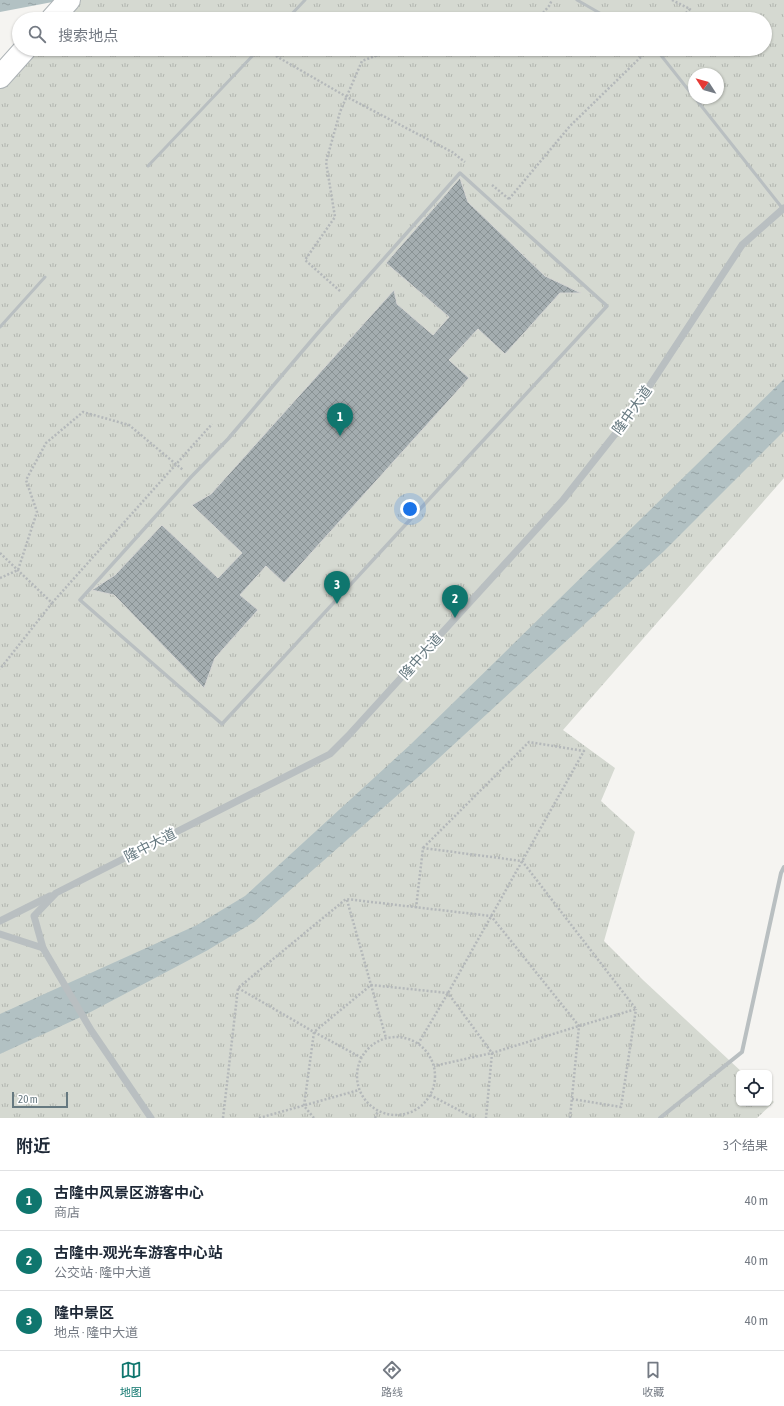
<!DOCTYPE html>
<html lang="zh">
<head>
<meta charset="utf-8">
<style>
  :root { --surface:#fff; --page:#f2f2f3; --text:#1f2937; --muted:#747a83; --line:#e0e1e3; --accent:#0f766e }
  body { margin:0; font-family:"Asap Condensed","Noto Sans SC",sans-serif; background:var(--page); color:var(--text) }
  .controls { position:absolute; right:12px; bottom:12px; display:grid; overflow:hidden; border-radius:6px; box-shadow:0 1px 3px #0004 }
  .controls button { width:36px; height:36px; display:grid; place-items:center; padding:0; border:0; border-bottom:1px solid var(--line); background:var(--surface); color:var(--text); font:20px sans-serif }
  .compass { position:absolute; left:688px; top:68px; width:36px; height:36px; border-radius:50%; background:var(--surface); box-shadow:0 1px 3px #0004; rotate:306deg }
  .scale { position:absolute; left:12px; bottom:10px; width:56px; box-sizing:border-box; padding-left:4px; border:2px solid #667980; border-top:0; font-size:11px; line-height:14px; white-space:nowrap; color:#667980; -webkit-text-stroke:3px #fff; paint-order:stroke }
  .you { position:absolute; left:410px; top:509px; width:14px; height:14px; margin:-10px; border:3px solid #fff; border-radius:50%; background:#1a73e8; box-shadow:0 0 0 6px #1a73e833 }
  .badge { display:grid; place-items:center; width:26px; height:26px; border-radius:50%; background:var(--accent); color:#fff; font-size:13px; font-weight:700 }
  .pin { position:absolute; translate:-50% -33px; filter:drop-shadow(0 1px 2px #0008) }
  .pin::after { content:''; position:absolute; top:21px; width:14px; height:12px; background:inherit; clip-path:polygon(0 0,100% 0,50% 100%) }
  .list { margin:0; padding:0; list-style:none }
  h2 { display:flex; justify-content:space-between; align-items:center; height:52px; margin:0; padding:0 16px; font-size:17px }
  h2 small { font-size:13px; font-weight:400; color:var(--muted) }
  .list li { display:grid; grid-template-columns:26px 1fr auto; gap:12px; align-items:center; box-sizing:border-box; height:60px; padding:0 16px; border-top:1px solid var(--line) }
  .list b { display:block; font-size:15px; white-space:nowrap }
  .list p { margin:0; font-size:13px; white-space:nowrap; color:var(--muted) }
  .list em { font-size:13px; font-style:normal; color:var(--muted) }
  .icon { flex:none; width:22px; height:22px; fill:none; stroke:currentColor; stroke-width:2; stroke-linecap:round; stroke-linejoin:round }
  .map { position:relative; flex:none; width:784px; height:1118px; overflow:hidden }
  .search { position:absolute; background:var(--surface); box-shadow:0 1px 3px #0004; left:12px; right:12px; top:12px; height:44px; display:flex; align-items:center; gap:10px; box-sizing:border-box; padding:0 14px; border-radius:22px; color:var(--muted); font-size:15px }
  .sheet { height:232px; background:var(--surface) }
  nav { display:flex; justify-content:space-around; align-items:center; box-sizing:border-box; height:56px; border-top:1px solid var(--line); background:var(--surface); font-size:11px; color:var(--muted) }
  nav a { display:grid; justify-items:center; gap:2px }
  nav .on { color:var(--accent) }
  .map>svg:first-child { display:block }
  .park { fill:url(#park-tufts); fill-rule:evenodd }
  .water { fill:url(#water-ripples) }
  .building { fill:url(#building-cross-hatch); stroke:#d6d6d4 }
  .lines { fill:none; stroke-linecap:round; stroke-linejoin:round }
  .primary-casing { stroke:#adb3b6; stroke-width:24 }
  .path { stroke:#b4b8ba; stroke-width:2.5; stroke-dasharray:2 2; stroke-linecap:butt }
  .service { stroke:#b9bfc1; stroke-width:3 }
  .pedestrian { stroke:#b9bfc1; stroke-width:3.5 }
  .minor { stroke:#b9bfc1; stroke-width:4 }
  .tertiary { stroke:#b9bfc1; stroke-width:7 }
  .primary { stroke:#fff; stroke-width:22 }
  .labels { text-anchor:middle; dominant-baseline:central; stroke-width:4; stroke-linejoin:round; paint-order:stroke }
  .street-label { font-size:14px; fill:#667980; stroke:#fff }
</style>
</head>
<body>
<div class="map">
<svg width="784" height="1118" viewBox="0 0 784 1118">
  <defs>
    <pattern id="park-tufts" width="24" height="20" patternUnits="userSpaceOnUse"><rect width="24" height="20" fill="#d5d9d1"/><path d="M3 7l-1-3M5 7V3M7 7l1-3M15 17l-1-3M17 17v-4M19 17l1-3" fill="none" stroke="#b1b5af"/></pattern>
    <pattern id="water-ripples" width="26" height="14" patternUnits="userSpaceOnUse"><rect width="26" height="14" fill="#b2c1c3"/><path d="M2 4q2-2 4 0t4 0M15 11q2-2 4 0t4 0" fill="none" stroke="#95a2a4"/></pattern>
    <pattern id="building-cross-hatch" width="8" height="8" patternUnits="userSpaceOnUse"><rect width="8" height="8" fill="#a4adb0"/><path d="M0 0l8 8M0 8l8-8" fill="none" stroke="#899294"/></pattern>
  </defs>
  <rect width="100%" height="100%" fill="#f5f4f1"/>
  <path class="park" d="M68,0H784V478L563,730L615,768L601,801L635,832L604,941L643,980L743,1073H739V1103H769V1098L774,1102L757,1118H0V74L23,49H765V19H51ZM694,74H718V98H694Z"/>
  <g class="water">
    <path d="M0,0H63L0,12Z"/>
    <path d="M784,379V431L663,552L426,770L254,922L208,950L83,1016L0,1054V1014L197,925L245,896L410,745Z"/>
  </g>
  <path class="building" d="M460,178L468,202L545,276L581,293H560L505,354L478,329L449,360L469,378L284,583L266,566L240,595L258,610L215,658L204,688L114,595L92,590L115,575L162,525L218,578L242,553L192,505L211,494L394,290L397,304L433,335L449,317L386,263Z"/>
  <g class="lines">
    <g class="primary-casing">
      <g id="primary">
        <path d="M52,19L69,0"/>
        <path d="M0,77L25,49"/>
      </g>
    </g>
    <g class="path">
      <path d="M672,0L690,9L680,19"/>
      <path d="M538,19L549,6L552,0"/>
      <path d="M269,52L347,97L452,152L465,162"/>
      <path d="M492,185L509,199"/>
      <path d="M509,199L570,126L646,52"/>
      <path d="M340,291L305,260L335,217L326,162L340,112L362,61L394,49"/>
      <path d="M0,553L52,603L0,669"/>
      <path d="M0,578L18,570L37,512L26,480L46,443L83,412L129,425L183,470"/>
      <path d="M52,603L212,424"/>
      <path d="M347,900L386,1038"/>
      <path d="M416,908L423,848L522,861L636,1009L579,1026L492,1053L434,1066"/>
      <path d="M238,988L314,1032L362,1058"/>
      <circle cx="396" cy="1076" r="39"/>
      <path d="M418,1044L448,993L584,751L529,742L423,848"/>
      <path d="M430,1095L474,1118"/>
      <path d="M572,1099L621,1107L636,1009"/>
      <path d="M223,1118L238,988L346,899L491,916L579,1026L570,1118"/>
      <path d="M259,1118L359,1090"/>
      <path d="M314,1118L304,1106L314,1032L371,985L448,993L492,1053L486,1118"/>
      <path d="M375,1118L378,1111"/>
    </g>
    <g class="service">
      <path d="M577,0L610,19"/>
      <path d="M287,19L305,0"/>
      <path d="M656,49L694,97"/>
      <path d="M695,98L783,209"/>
      <path d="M148,166L259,49"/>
      <path d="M0,327L45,277"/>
    </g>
    <path class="pedestrian" d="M460,173L607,306L222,724L80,600L191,477L228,439L317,334Z"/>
    <path class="minor" d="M660,1118L742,1052L781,873L784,867"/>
    <g class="tertiary">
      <path d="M0,921L50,896"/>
      <path d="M0,934L43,948"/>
      <path d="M151,1118L91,1030L43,948L34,916L56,893L330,754L348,736L563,500L631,414L742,245L784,208"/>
    </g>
    <use href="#primary" class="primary"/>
  </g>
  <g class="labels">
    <g class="street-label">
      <text transform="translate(632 410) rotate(-54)">隆中大道</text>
      <text transform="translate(421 656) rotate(-48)">隆中大道</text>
      <text transform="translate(150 845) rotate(-27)">隆中大道</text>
    </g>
  </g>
</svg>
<div class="controls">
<button><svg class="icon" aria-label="locate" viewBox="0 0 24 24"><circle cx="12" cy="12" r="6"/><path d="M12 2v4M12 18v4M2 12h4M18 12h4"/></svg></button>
</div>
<svg class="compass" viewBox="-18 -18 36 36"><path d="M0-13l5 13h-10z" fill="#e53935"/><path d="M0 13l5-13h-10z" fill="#747a83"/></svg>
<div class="scale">20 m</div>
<div class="you"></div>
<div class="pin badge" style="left:340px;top:436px">1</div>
<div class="pin badge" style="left:455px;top:618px">2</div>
<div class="pin badge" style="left:337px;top:604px">3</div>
<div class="search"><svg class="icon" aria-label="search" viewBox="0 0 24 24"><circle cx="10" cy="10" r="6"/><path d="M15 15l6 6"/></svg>搜索地点</div>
</div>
<section class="sheet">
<h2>附近<small>3个结果</small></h2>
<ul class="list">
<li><span class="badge">1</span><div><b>古隆中风景区游客中心</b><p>商店</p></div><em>40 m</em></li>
<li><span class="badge">2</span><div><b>古隆中-观光车游客中心站</b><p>公交站 · 隆中大道</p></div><em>40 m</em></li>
<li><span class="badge">3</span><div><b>隆中景区</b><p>地点 · 隆中大道</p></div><em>40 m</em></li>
</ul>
</section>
<nav>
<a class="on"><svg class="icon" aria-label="map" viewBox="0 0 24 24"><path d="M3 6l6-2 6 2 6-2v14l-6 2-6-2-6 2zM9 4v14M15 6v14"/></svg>地图</a>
<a><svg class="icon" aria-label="directions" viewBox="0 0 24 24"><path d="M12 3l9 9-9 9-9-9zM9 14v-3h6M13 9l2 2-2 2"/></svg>路线</a>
<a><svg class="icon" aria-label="saved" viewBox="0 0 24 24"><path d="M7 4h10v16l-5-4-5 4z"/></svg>收藏</a>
</nav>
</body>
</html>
